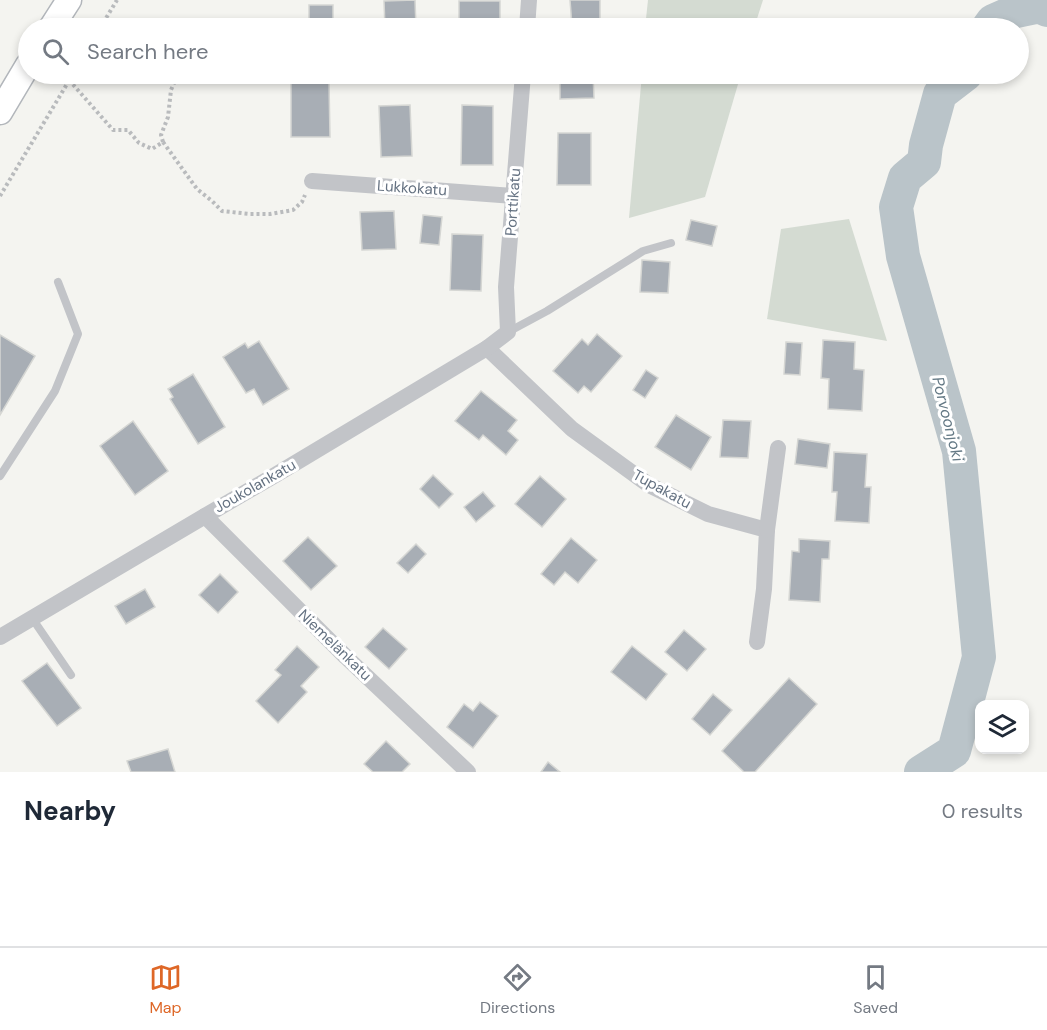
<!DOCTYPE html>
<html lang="en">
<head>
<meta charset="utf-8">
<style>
  :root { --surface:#fff; --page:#f2f2f3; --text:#1f2937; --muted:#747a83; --line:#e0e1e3; --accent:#de6727 }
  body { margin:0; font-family:"DM Sans",sans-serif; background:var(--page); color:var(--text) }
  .controls { position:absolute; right:18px; bottom:18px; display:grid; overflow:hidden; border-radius:12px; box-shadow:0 3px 9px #0003 }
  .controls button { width:54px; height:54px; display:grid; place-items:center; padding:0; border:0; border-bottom:2px solid var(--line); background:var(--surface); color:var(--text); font:30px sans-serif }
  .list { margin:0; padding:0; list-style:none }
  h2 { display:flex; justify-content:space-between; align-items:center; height:78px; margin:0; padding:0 24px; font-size:26px }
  h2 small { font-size:20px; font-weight:400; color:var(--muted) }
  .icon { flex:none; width:33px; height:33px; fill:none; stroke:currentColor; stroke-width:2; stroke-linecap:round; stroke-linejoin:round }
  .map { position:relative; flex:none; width:1047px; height:772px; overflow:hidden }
  .search { position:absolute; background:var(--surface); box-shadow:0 3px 9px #0003; left:18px; right:18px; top:18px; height:66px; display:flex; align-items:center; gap:15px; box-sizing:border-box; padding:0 21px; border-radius:33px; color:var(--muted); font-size:22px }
  .sheet { height:174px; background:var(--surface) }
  nav { display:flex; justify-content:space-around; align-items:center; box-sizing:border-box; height:84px; border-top:2px solid var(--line); background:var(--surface); font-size:16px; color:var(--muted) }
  nav a { display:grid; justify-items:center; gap:3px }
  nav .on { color:var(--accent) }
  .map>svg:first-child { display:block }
  .green { fill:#d4dbd2 }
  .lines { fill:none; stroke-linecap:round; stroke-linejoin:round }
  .river { stroke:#bac4c9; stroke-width:34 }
  .building { fill:#a8aeb5; stroke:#d5d6d3; stroke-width:1.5 }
  .secondary-casing { stroke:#b2b6bb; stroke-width:27 }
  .path { stroke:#b9bbbd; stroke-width:4; stroke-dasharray:3 3; stroke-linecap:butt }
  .lane { stroke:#c2c4c8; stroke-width:8 }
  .street { stroke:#c2c4c8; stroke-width:16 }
  .secondary { stroke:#fff; stroke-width:24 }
  .labels { text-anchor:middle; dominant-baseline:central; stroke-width:6; stroke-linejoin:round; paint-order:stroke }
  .street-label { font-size:15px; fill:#647181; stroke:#fff }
  .water-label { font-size:16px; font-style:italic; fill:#647985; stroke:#fff }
</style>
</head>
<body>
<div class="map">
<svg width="1047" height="772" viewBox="0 0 1047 772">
  <rect width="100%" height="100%" fill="#f4f4f0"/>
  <g class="green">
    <path d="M648,0H763L754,28H645Z"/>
    <path d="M642,74H741L705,197L629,218Z"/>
    <path d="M849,219L887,341L767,319L781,229Z"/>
  </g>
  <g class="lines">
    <g class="river">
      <path d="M988,28L993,21L1016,11L1040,6L1047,10"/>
      <path d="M921,772L954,751L979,657L959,451L903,256L896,207L905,178L924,162L926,145L940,94L966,74"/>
    </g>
  </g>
  <g class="building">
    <path d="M415,0L416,28H385L384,1Z"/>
    <path d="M570,0H600V25L572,26Z"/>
    <rect x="459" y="1" width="41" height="27"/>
    <rect x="309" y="5" width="24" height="23"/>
    <path d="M560,74H593L594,98L560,99Z"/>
    <path d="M291,83H329L330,137H291Z"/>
    <path d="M410,105L412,156L381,157L379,106Z"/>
    <path d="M462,105L493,106V165H461Z"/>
    <path d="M558,133H591V185H557Z"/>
    <path d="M394,211L396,249L362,250L360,212Z"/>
    <path d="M423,215L442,217L439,245L420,243Z"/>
    <path d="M691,220L717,226L712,246L686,240Z"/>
    <path d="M452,234L483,235L481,291L450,290Z"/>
    <path d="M642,260L670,262L668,293L640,292Z"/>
    <path d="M597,334L622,356L591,392L584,386L578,393L553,371L582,339L588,345Z"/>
    <path d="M0,335L35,356L0,415Z"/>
    <path d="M823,340L855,342L854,369L864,370L862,411L828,409L829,379L821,378Z"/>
    <path d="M259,341L289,389L263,405L254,389L246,393L223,357L245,343L248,348Z"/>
    <path d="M786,342L802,343L800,375L784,374Z"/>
    <path d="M646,370L658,378L645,398L633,390Z"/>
    <path d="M193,374L225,427L198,444L170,399L173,397L168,389Z"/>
    <path d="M481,391L517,420L508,431L518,440L506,455L483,435L479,440L455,421Z"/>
    <path d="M676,415L711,437L691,470L655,447Z"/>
    <path d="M723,420L751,421L748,458L720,457Z"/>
    <path d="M133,421L168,471L135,495L100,446Z"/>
    <path d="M798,439L830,444L827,468L795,464Z"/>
    <path d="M834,452L867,454L865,487H871L869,523L835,521L837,492H832Z"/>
    <path d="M433,475L453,494L439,508L420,489Z"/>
    <path d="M540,476L566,499L542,527L515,504Z"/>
    <path d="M483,492L495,506L476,522L464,507Z"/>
    <path d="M308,537L337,566L311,590L283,561Z"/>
    <path d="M571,538L597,560L578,583L565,572L554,585L541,574Z"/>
    <path d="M799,539L830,541L829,559H822L820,602L789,600L792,551L799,552Z"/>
    <path d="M416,544L426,554L408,573L397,563Z"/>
    <path d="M220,574L238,592L218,613L199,595Z"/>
    <path d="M145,589L155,607L126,624L115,606Z"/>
    <path d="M383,628L407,649L389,669L365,647Z"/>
    <path d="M684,630L706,649L687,671L665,652Z"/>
    <path d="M297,646L319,667L301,686L307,692L278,723L256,701L281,675L275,670Z"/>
    <path d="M632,646L667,674L646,700L611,672Z"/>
    <path d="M47,663L81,708L57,726L22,681Z"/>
    <path d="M789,678L817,704L755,772H744L722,751Z"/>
    <path d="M713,694L732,710L710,735L692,719Z"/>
    <path d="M480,702L498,716L473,748L447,727L464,704L473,711Z"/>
    <path d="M386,741L410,764L402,772H373L364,764Z"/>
    <path d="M168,749L175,772H131L127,761Z"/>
    <path d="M548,762L560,772H541Z"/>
  </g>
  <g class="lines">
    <g class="secondary-casing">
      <g id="secondary">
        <path d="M51,28L69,0"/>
        <path d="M0,112L28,65"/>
      </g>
    </g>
    <g class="path">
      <path d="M100,28L117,0"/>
      <path d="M69,80L113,130H128L139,143L152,149L163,142L197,189L212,201L222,211L250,214H270L293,210L302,202L305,195"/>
      <path d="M163,142L161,135L168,117L171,90L178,74"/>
      <path d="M0,196L73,74"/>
    </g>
    <g class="lane">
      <path d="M508,332L547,311L643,251L671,243"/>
      <path d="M0,476L55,391L78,334L58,282"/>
      <path d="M32,618L71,675"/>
    </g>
    <g class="street">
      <path d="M527,28L529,0"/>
      <path d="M312,181L513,196"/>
      <path d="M487,348L572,429L649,485L708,514L767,530L764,589L757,642"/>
      <path d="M205,516L346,657L468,772"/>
      <path d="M767,530L778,448"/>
      <path d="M0,637L205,516L277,474L487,348L508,332L506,287L523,74"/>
    </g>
    <use href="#secondary" class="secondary"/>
  </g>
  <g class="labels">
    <g class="street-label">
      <text transform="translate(412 188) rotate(4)">Lukkokatu</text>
      <text transform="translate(513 202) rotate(-86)">Porttikatu</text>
      <text transform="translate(255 486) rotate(-30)">Joukolankatu</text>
      <text transform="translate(662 489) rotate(29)">Tupakatu</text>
      <text transform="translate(335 645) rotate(44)">Niemelänkatu</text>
    </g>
    <g class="water-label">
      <text transform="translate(948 419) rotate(76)">Porvoonjoki</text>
    </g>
  </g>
</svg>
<div class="controls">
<button><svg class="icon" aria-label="layers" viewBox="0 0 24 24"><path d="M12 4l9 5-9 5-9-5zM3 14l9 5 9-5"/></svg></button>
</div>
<div class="search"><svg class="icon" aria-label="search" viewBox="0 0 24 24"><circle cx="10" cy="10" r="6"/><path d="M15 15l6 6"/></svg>Search here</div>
</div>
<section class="sheet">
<h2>Nearby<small>0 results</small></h2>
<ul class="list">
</ul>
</section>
<nav>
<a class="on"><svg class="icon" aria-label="map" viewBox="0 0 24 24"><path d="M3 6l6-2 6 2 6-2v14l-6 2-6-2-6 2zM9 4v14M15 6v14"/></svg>Map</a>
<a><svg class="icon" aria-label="directions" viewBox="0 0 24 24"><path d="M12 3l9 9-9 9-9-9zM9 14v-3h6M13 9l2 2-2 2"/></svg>Directions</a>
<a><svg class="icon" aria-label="saved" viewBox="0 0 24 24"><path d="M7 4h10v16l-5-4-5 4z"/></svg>Saved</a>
</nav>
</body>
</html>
